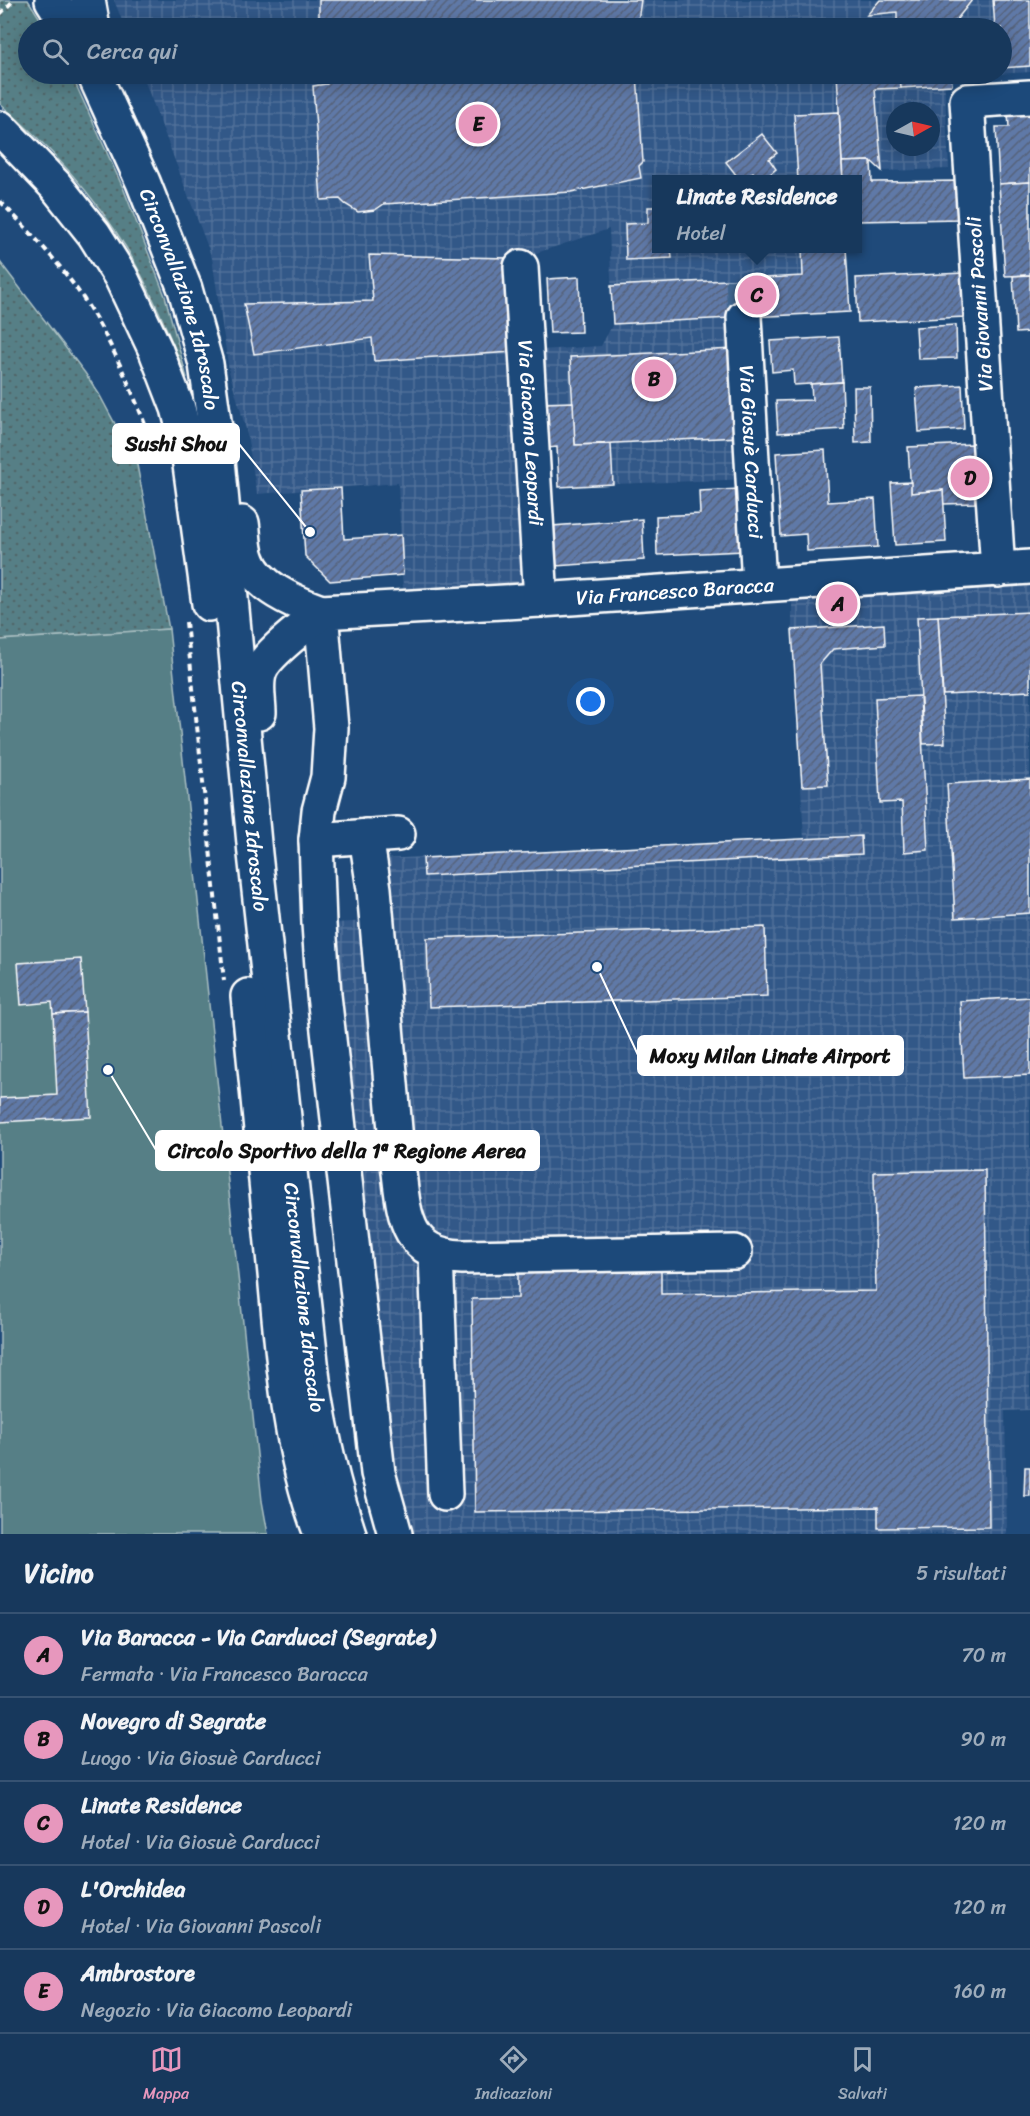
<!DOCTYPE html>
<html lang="it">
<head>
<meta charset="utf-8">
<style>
  :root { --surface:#17385c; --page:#203f62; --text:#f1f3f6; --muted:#9eacbb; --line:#365272; --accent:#e797bd }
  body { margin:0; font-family:Sriracha,sans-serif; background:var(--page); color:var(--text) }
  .compass { position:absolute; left:886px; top:102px; width:54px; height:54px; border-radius:50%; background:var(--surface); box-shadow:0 3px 15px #0003; rotate:82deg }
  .you { position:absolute; left:591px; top:702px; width:21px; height:21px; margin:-15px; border:4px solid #fff; border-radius:50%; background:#1a73e8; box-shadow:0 0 0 9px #1a73e833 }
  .badge { display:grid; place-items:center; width:39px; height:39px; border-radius:50%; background:var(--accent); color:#111; font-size:20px; font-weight:700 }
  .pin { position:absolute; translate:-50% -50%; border:3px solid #fff; box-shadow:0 2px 6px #0006 }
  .popup { position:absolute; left:652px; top:175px; width:210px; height:78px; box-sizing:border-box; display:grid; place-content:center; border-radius:0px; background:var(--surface); filter:drop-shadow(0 2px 4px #0005); font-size:20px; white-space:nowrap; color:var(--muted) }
  .popup b { font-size:22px; color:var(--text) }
  .popup::after { content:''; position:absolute; left:50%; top:100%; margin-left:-12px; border:12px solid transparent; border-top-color:var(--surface) }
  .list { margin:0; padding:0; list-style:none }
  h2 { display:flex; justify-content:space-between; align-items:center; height:78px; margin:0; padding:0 24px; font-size:26px }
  h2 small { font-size:20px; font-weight:400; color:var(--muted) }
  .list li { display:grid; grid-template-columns:39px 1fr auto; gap:18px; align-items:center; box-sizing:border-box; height:84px; padding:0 24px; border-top:2px solid var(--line) }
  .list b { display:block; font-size:22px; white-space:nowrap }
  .list p { margin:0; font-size:20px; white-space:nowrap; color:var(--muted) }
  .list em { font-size:20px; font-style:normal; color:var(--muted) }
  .icon { flex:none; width:33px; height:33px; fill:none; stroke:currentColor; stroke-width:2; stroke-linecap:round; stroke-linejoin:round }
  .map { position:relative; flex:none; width:1030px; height:1534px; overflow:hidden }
  .search { position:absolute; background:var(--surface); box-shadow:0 3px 15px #0003; left:18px; right:18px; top:18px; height:66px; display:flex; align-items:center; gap:15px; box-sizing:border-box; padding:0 21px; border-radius:33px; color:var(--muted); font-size:22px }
  .sheet { height:498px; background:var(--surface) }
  nav { display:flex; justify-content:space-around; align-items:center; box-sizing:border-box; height:84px; border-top:2px solid var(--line); background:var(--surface); font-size:16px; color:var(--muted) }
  nav a { display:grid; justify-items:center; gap:3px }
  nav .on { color:var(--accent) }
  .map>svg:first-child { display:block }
  .industrial { fill:url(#industrial-grid); fill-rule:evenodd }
  .grass { fill:url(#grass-dots); stroke:#aabfc2; stroke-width:1.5 }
  .garden { fill:#567f86; stroke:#aabfc2; stroke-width:1.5 }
  .building { fill:url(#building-hatch); stroke:#fff; stroke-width:1.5 }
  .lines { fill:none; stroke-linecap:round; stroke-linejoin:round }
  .minor-tunnel { stroke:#41658e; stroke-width:33; stroke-dasharray:33 16; stroke-linecap:butt }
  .minor-casing { stroke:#fff; stroke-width:38 }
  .major-casing { stroke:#fff; stroke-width:38 }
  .path { stroke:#fff; stroke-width:4; stroke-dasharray:6 4.5; stroke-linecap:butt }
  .minor { stroke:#1f4a7a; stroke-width:33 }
  .major { stroke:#1f4a7a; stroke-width:33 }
  .labels { text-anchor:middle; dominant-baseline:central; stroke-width:6; stroke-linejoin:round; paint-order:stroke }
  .street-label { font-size:20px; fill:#fff; stroke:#1f4a7a }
  .leader { fill:none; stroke:#fff; stroke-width:2 }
  .callout-dot { fill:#fff; stroke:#1f4a7a; stroke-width:2 }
  .callout { fill:#fff; stroke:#fff; stroke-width:2 }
  .callout-label { font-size:21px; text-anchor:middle; font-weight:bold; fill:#111 }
</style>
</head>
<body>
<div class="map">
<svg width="1030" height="1534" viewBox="0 0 1030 1534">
  <defs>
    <pattern id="industrial-grid" width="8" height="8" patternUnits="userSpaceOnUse" patternTransform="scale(1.5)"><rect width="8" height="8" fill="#325888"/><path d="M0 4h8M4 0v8" fill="none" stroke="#51719a"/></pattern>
    <pattern id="grass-dots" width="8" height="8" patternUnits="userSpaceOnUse" patternTransform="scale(1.5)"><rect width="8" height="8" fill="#567f86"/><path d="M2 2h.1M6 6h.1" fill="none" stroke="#516669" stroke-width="1.8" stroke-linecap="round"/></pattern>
    <pattern id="building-hatch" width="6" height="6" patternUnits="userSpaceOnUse" patternTransform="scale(1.5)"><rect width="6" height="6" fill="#5f79a7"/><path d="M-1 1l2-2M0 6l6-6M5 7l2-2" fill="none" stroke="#56627a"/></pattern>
  </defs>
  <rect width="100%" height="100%" fill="#1f4a7a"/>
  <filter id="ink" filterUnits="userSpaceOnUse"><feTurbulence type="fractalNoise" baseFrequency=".0167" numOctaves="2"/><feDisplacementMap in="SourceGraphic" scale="12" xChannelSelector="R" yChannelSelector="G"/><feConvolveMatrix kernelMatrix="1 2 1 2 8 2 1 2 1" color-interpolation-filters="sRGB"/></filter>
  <g filter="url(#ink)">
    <g class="industrial">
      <path d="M114,0H1030V72L944,77L949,169L882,171L871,161L842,162L843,179L656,180V248L846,249L850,312L747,317L753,479L613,484L611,444L575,445L573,402L545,403L541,600L404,607L398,483L257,494L246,429L229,371L212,258L142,74H1002V28H125ZM895,111H931V147H895ZM609,229L613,324L601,346L526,351L521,258Z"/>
      <path d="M1030,567V1410L1005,1411L1007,1534H395L319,924L385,920L382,859L804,839L792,630V583Z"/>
    </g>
    <g class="grass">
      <path d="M0,0H28L46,28H28V74H71L124,190L165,296L187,378C169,334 151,290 127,249C95,196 47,143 0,104Z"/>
      <path d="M0,262L85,373L99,394L137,465L169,629L0,640Z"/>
    </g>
    <path class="garden" d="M169,629L262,1501L268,1534H0V640Z"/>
    <g class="building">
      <path d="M319,0H641L637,28H319Z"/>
      <path d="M880,0H972L950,28H897V12L867,15Z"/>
      <path d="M993,0H1030V66L1002,68V28H995Z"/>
      <path d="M324,74H637L643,162L639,166L641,178L571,192L384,204L375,210L358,212L345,204L340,199L321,200L313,86L327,84Z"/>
      <path d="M837,74H900L901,88L875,89L882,171L871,161L842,162Z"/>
      <path d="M900,74H951L952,85L901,88Z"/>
      <path d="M839,112L843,180H798L794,114Z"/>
      <path d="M1030,113V182L999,184L996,127H1009L1008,114Z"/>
      <path d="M762,134L777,153L769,159L776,169L763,180H759L753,172L744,180H740L726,162Z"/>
      <path d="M871,161L872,182L959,181L960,219L858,221V180H843L842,162Z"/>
      <path d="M1030,182V275L1005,276L999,184Z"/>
      <path d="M648,207H656V248H671L672,258L626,260L625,224L648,223Z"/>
      <path d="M802,248H846L850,312L613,324L611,286L803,276Z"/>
      <path d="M369,255L508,258L513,352L374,361L372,338L254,354L244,304L373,301Z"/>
      <path d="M963,273L965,317L858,322L856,278Z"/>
      <path d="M1030,275V332L1016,333L1013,276Z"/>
      <path d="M579,277L581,332L550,333L547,279Z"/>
      <path d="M956,325L957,358L918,359L916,327Z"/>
      <path d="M839,337L842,382L794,385L793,370L772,372L770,341Z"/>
      <path d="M734,349L739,437L575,445L570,357Z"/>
      <path d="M842,382L844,429L778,433L776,401L812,400L811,384Z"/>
      <path d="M962,385L964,429L919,432L916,388Z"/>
      <path d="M854,387H870L871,442L855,443Z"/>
      <path d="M573,402L575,445L611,444L613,484L559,487L557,447L547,448L545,403Z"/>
      <path d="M972,444L975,503L943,504V490L911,493L908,447Z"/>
      <path d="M825,450L828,502L875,499L878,547L807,551L806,534L781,536L776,453Z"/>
      <path d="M911,482V493L943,490L946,542L895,545L891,483Z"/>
      <path d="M341,488L344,539L401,535L403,575L330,581L305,556L301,490Z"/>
      <path d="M741,489L744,551L657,555L656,516L700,514L699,491Z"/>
      <path d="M642,519L644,560L555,566L552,526Z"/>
      <path d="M1030,612V691L943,695L938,616Z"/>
      <path d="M938,616L945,743L923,744L917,617Z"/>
      <path d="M884,624L885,645L833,649L820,664L828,785L802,786L792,630Z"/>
      <path d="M920,696L928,850L904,852L902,802L880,803L875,698Z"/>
      <path d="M1030,779V913L955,918L947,784Z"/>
      <path d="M861,836L862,854L424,876L423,858Z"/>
      <path d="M765,927L767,996L429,1007L427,938Z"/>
      <path d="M81,959L85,1012L53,1014L52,1002L21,1005L18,963Z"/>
      <path d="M1030,997V1075L964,1078L960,1001Z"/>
      <path d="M85,1012L91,1117L0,1122V1098L57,1095L53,1014Z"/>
      <path d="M985,1170L989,1527L878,1528V1507L475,1512L472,1299L518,1298V1259L661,1257V1294L876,1291L874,1172Z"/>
      <path d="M1025,1467H1030V1496H1024Z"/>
    </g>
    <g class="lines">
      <path class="minor-tunnel" d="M742,279L744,317"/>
      <g class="minor-casing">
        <g id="minor">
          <path id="s1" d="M521,267L541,600"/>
          <path id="s2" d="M744,317L759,585"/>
          <path d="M998,570L967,101L1030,97"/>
          <path d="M366,836L374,889L398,1164C404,1211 403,1255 462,1257L735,1252"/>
          <path d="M316,840L398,834"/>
          <path d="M436,1254L445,1494"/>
          <path id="s3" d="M395,1534L378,1473L324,995L319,924L316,840L319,811L328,777L331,728L321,612L541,600L1030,567"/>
        </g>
      </g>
      <g class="major-casing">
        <g id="major">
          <path d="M52,0L70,28"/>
          <path d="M88,0L93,28"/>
          <path id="s4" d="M94,74L143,182L185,289L206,364L215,428L255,854L313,1380C321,1433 332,1483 349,1534"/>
          <path d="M0,128L55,185L94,234L121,277L156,351L178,408L187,443L209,604"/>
          <path d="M242,523C244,534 243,546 247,557C256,587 294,602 321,612C306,625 266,654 260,671C255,684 259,700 259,713"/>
          <path d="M248,996C257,1089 266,1181 275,1274C283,1361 289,1451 321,1534"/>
        </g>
      </g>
      <g class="path">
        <path d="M0,14L14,0"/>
        <path d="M0,201C35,237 71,275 96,319C122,363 140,411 158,458"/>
        <path d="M186,622L224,981"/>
      </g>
      <use href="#minor" class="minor"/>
      <use href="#major" class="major"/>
    </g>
  </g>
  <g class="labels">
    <g class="street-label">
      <text stroke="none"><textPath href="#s4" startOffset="242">Circonvallazione Idroscalo</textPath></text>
      <text transform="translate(980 304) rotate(-94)">Via Giovanni Pascoli</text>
      <text stroke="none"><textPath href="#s1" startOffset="166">Via Giacomo Leopardi</textPath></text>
      <text stroke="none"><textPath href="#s2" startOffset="135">Via Giosuè Carducci</textPath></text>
      <text stroke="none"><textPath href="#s3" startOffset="1284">Via Francesco Baracca</textPath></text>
      <text stroke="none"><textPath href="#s4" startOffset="746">Circonvallazione Idroscalo</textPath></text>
      <text stroke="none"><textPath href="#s4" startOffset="1250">Circonvallazione Idroscalo</textPath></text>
    </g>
  </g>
  <path class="leader" d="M310 532L239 444M597 967L638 1055M108 1070L156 1150"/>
  <g class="callout-dot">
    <circle cx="310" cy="532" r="6"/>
    <circle cx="597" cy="967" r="6"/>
    <circle cx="108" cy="1070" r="6"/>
  </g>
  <g class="callout">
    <rect x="113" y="424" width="126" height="39" rx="6"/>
    <rect x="638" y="1036" width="265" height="39" rx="6"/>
    <rect x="156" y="1131" width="383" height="39" rx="6"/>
  </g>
  <g class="callout-label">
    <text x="176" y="451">Sushi Shou</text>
    <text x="770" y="1063">Moxy Milan Linate Airport</text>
    <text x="347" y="1158">Circolo Sportivo della 1ª Regione Aerea</text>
  </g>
</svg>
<svg class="compass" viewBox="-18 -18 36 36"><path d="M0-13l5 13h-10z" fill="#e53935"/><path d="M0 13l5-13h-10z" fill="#9eacbb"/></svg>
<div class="you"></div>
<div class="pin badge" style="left:838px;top:604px">A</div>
<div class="pin badge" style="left:654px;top:379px">B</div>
<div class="pin badge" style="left:757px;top:295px">C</div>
<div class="popup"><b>Linate Residence</b>Hotel</div>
<div class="pin badge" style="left:970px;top:478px">D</div>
<div class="pin badge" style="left:478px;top:124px">E</div>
<div class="search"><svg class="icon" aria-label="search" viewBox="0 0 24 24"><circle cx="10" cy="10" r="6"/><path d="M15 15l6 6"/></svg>Cerca qui</div>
</div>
<section class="sheet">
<h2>Vicino<small>5 risultati</small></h2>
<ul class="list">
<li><span class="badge">A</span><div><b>Via Baracca - Via Carducci (Segrate)</b><p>Fermata · Via Francesco Baracca</p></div><em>70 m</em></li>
<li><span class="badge">B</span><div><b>Novegro di Segrate</b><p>Luogo · Via Giosuè Carducci</p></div><em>90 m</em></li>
<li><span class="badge">C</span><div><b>Linate Residence</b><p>Hotel · Via Giosuè Carducci</p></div><em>120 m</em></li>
<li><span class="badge">D</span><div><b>L'Orchidea</b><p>Hotel · Via Giovanni Pascoli</p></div><em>120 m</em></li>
<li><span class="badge">E</span><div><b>Ambrostore</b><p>Negozio · Via Giacomo Leopardi</p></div><em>160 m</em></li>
</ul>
</section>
<nav>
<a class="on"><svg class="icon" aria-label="map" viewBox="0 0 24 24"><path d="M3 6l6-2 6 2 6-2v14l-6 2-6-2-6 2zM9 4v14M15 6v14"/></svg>Mappa</a>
<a><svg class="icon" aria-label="directions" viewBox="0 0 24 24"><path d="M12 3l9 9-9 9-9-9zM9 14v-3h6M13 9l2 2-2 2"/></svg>Indicazioni</a>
<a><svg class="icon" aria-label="saved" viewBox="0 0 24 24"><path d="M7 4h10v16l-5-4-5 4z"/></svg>Salvati</a>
</nav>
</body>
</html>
